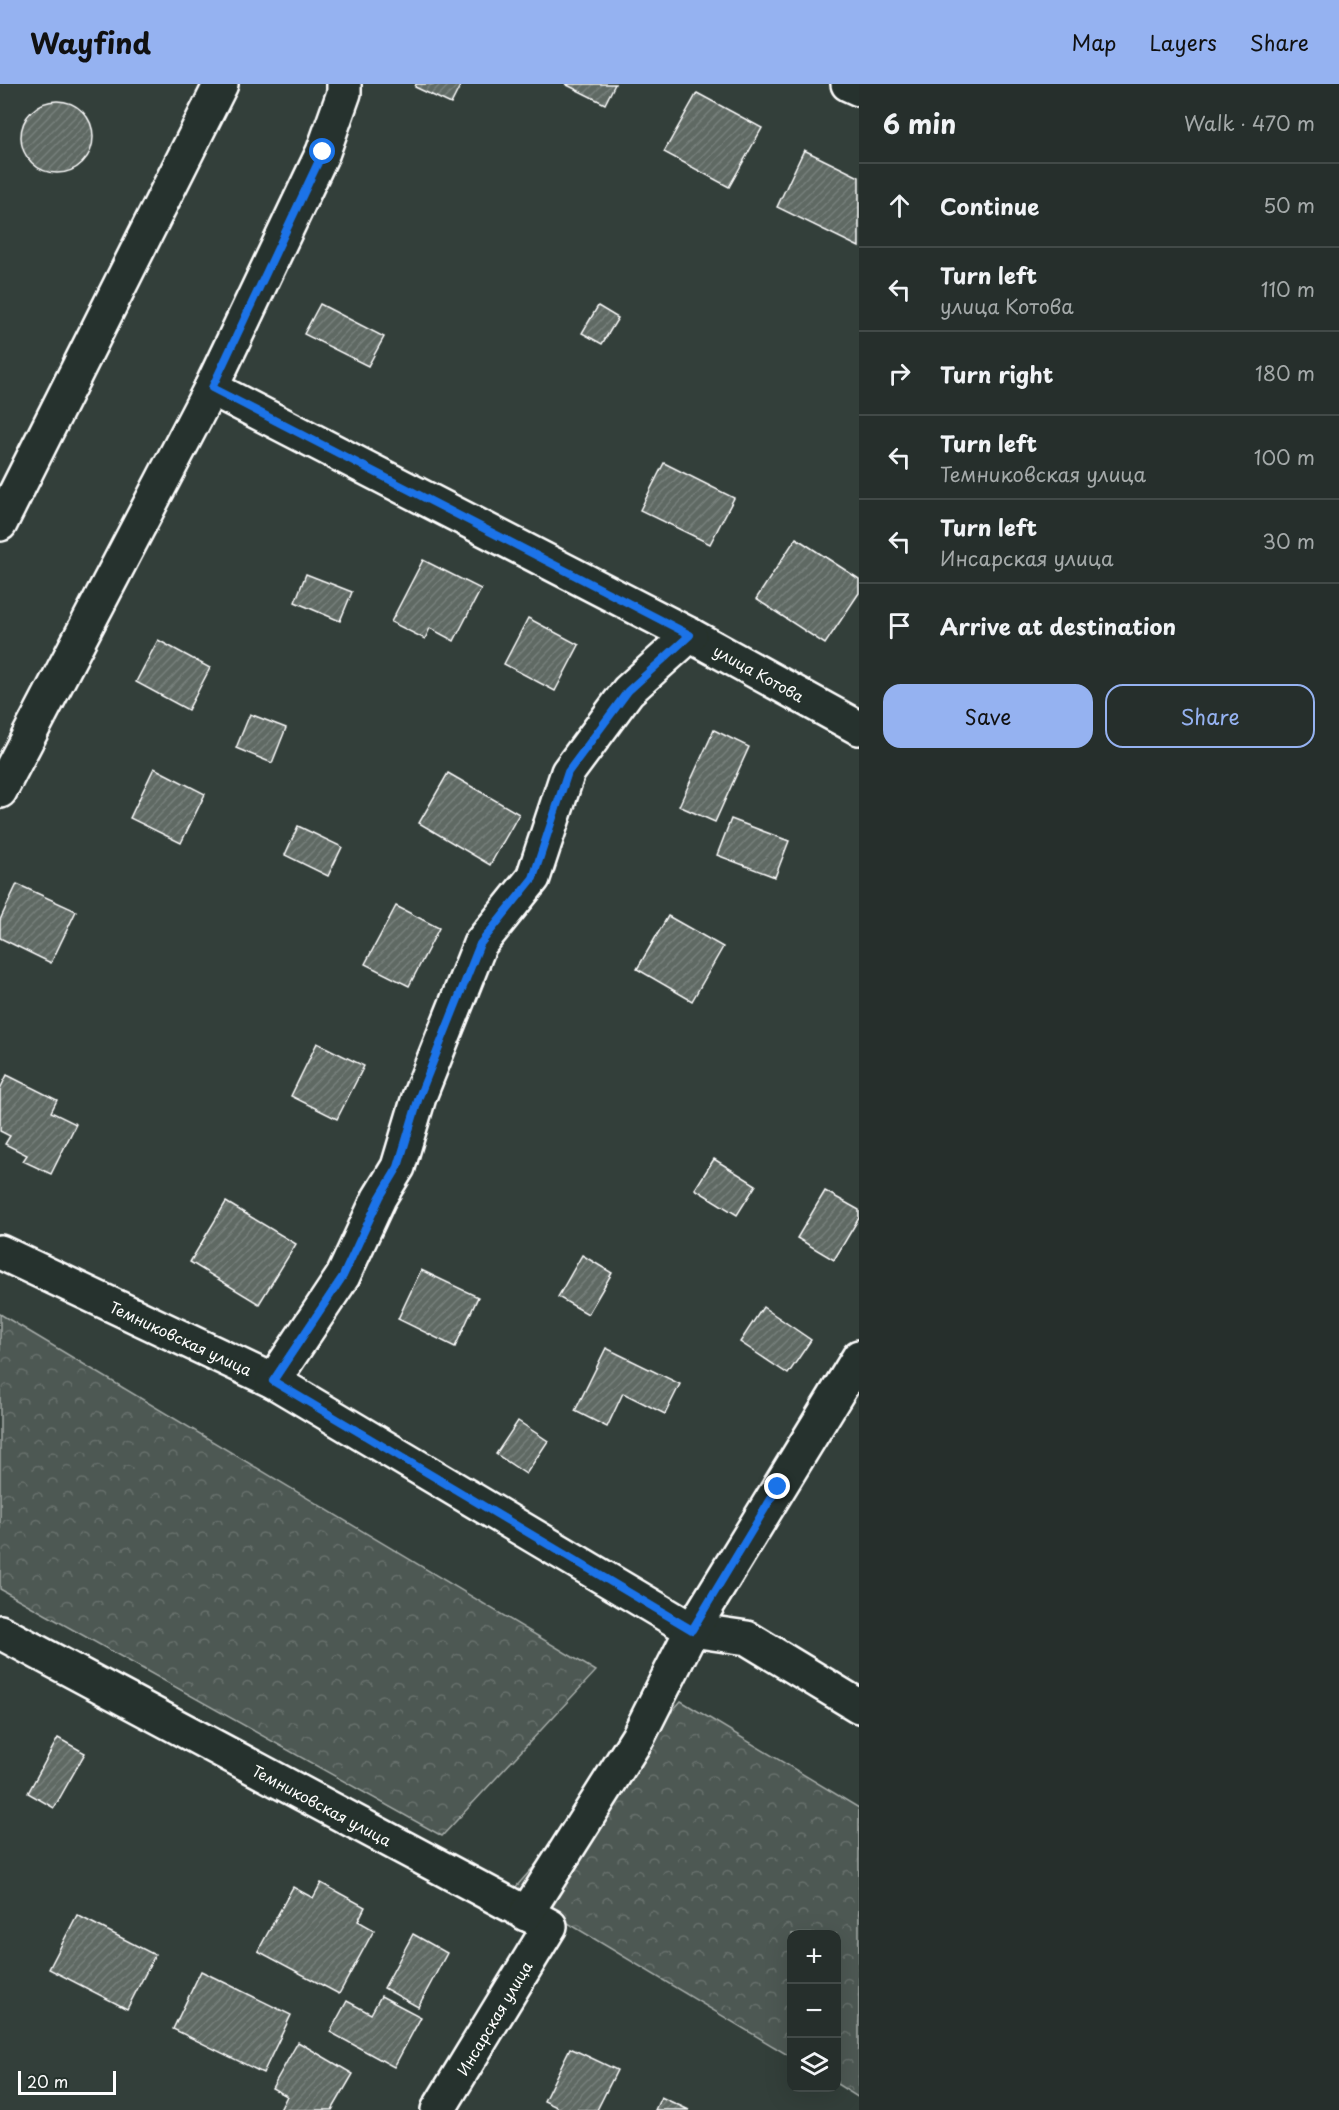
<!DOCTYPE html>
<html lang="en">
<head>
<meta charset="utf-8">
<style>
  :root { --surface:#262f2c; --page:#323b38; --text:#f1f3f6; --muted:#a4a9a9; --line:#424a48; --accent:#95b2f1 }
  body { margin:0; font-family:"Playpen Sans",sans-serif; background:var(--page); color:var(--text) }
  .controls { position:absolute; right:18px; bottom:18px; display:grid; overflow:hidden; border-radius:12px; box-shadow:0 6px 24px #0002 }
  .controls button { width:54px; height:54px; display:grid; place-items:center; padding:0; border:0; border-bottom:2px solid var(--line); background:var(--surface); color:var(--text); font:30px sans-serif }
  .scale { position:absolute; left:18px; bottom:15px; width:98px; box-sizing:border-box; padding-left:6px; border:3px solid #fff; border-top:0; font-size:16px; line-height:21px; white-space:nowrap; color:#fff; -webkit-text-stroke:4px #26332d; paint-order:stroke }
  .stop { position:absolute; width:18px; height:18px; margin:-14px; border:4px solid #1a73e8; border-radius:50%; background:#fff }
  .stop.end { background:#1a73e8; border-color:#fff; box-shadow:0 2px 6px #0008 }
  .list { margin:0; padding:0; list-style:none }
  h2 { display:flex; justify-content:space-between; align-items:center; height:78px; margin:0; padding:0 24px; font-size:26px }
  h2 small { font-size:20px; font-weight:400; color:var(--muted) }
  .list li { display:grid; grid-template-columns:39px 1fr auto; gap:18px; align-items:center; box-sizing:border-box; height:84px; padding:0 24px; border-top:2px solid var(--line) }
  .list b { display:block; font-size:22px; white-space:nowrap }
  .list p { margin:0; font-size:20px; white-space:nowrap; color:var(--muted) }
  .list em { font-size:20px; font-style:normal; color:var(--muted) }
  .actions { display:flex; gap:12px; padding:18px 24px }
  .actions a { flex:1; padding:14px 0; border:2px solid var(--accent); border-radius:18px; text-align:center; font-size:21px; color:var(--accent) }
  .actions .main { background:var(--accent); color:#111 }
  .icon { flex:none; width:33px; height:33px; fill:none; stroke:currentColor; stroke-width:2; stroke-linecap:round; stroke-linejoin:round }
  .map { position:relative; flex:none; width:859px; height:2026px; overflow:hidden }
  header { display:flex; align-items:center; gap:36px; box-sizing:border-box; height:84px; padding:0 30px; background:var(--accent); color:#111 }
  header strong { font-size:28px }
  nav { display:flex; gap:33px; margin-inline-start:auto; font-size:21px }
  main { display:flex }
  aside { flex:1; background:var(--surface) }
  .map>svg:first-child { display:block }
  .forest { fill:url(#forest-crowns); stroke:#a6aca9; stroke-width:1.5 }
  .building { fill:url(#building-hatch); stroke:#fff; stroke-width:1.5 }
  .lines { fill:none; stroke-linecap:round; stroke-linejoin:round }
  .minor-casing { stroke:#fff; stroke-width:38 }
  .minor { stroke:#26332d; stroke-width:33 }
  .route { stroke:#1a73e8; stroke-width:8 }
  .labels { text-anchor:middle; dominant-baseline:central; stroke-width:4.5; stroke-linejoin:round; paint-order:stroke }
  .street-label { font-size:15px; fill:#fff; stroke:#26332d }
</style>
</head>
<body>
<header>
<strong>Wayfind</strong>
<nav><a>Map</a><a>Layers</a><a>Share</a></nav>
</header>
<main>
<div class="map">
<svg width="859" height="2026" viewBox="0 0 859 2026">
  <defs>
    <pattern id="forest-crowns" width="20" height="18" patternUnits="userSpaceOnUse" patternTransform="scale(1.5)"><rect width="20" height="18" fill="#4d5853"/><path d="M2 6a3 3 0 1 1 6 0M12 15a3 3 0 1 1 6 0" fill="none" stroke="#68716d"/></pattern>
    <pattern id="building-hatch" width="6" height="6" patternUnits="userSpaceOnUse" patternTransform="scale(1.5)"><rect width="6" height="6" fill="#5f6964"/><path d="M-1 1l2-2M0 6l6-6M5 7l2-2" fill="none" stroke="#77807b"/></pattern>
  </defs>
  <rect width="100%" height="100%" fill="#333f3a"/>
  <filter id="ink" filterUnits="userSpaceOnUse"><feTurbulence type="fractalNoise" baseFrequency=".0167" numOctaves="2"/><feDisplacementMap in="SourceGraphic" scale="12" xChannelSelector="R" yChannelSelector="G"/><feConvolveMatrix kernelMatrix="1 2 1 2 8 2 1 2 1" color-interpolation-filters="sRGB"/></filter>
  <g filter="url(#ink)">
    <g class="forest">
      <path d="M0,1230L596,1587L442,1752L0,1505Z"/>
      <path d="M681,1617L859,1724V2014L837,2000L836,1850H792L791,1973L513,1806Z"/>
    </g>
    <g class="building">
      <path d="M416,0H461L451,20L415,3Z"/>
      <path d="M565,0H615L605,20Z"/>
      <path d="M697,9L762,44L729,103L664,68Z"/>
      <circle cx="57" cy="53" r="36"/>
      <path d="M804,66L859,93V163L777,123Z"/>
      <path d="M320,220L384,253L368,282L304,250Z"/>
      <path d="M598,222L618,234L602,260L582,249Z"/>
      <path d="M664,379L734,414L710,460L640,426Z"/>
      <path d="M796,454L859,495V509L825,560L756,515Z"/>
      <path d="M423,476L481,505L454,557L430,544L425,555L391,538Z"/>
      <path d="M306,490L352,508L340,537L295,518Z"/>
      <path d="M528,534L579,561L555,607L504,580Z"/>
      <path d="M158,556L210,584L188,626L136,598Z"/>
      <path d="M250,630L286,644L272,679L236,664Z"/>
      <path d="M714,646L749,663L715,738L679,722Z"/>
      <path d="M154,684L205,710L181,759L130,734Z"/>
      <path d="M448,689L519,730L490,781L419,739Z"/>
      <path d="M731,735L789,757L775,793L717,771Z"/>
      <path d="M298,742L342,763L328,792L285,771Z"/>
      <path d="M17,800L76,827L51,879L0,854V836Z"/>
      <path d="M396,822L439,844L409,902L365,880Z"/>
      <path d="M668,832L723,863L692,917L637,885Z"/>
      <path d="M317,959L364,982L337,1035L291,1012Z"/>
      <path d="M7,991L57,1016L51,1028L76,1040L51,1090L23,1077L27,1071L5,1060L10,1052L0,1047V1005Z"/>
      <path d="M714,1075L756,1101L737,1131L695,1105Z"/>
      <path d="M825,1107L859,1126V1134L834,1176L797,1154Z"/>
      <path d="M226,1118L296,1160L259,1220L190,1178Z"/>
      <path d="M582,1171L612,1189L588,1230L558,1213Z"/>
      <path d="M421,1186L478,1213L455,1263L398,1235Z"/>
      <path d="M763,1223L811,1256L788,1290L740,1258Z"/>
      <path d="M606,1264L680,1300L665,1330L623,1309L607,1343L575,1327Z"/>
      <path d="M518,1337L548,1357L526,1390L496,1370Z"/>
      <path d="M58,1654L85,1669L54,1724L28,1709Z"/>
      <path d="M321,1799L365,1823L358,1837L374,1846L339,1910L258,1867L293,1803L313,1814Z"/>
      <path d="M77,1831L155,1871L127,1925L49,1885Z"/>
      <path d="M413,1850L447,1869L418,1923L384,1904Z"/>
      <path d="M201,1887L291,1931L263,1989L173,1945Z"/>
      <path d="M381,1912L421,1933L394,1983L330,1948L347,1917L371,1930Z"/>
      <path d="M298,1958L353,1990L332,2026H280L287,2012L272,2004Z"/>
      <path d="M570,1964L617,1986L597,2026H563L544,2017Z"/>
      <path d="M661,2013L689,2026H655Z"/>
    </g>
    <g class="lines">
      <g class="minor-casing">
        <g id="minor">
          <path d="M848,0L859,5"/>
          <path d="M211,304L690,551L859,644"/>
          <path d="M0,440L221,0"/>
          <path d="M0,707L211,304L323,68L344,9V0"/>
          <path d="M0,1168L273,1297L692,1546L747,1554L859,1622"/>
          <path d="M273,1297L343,1192L379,1114L398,1083L419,1013L480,860L533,794L568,688L628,607L690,551"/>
          <path d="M0,1548L550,1842L438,2026"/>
          <path d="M526,1830L638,1653L692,1546L859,1273"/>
        </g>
      </g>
      <use href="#minor" class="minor"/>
    </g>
  </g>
  <g class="lines" filter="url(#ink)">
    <path class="route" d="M323,68L212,304L690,551L628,607L568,688L533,794L480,860L419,1013L398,1083L380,1113L343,1192L273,1297L692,1546L778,1403"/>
  </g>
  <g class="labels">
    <g class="street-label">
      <text transform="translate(759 589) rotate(29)">улица Котова</text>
      <text transform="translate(181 1254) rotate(25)">Темниковская улица</text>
      <text transform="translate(322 1721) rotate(28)">Темниковская улица</text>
      <text transform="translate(494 1934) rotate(-59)">Инсарская улица</text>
    </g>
  </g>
</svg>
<div class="controls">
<button>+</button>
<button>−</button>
<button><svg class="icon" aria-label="layers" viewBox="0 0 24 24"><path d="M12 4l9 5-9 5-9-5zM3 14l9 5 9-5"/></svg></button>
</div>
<div class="scale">20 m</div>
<div class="stop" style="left:323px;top:68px"></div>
<div class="stop end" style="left:778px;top:1403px"></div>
</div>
<aside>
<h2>6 min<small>Walk · 470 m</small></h2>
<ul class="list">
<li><svg class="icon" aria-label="ahead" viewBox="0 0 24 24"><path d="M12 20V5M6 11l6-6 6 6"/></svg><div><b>Continue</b></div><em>50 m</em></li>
<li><svg class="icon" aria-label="left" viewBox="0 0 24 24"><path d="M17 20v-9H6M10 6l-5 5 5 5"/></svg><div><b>Turn left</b><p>улица Котова</p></div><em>110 m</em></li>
<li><svg class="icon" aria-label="right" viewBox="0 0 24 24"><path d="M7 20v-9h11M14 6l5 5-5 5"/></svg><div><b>Turn right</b></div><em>180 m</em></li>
<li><svg class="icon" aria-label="left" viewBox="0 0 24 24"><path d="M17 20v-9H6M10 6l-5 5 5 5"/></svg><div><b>Turn left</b><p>Темниковская улица</p></div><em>100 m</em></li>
<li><svg class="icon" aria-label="left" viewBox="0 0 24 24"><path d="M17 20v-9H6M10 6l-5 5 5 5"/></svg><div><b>Turn left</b><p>Инсарская улица</p></div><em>30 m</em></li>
<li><svg class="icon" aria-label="arrive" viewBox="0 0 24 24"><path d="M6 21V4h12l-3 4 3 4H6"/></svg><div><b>Arrive at destination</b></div></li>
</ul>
<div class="actions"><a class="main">Save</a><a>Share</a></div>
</aside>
</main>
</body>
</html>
